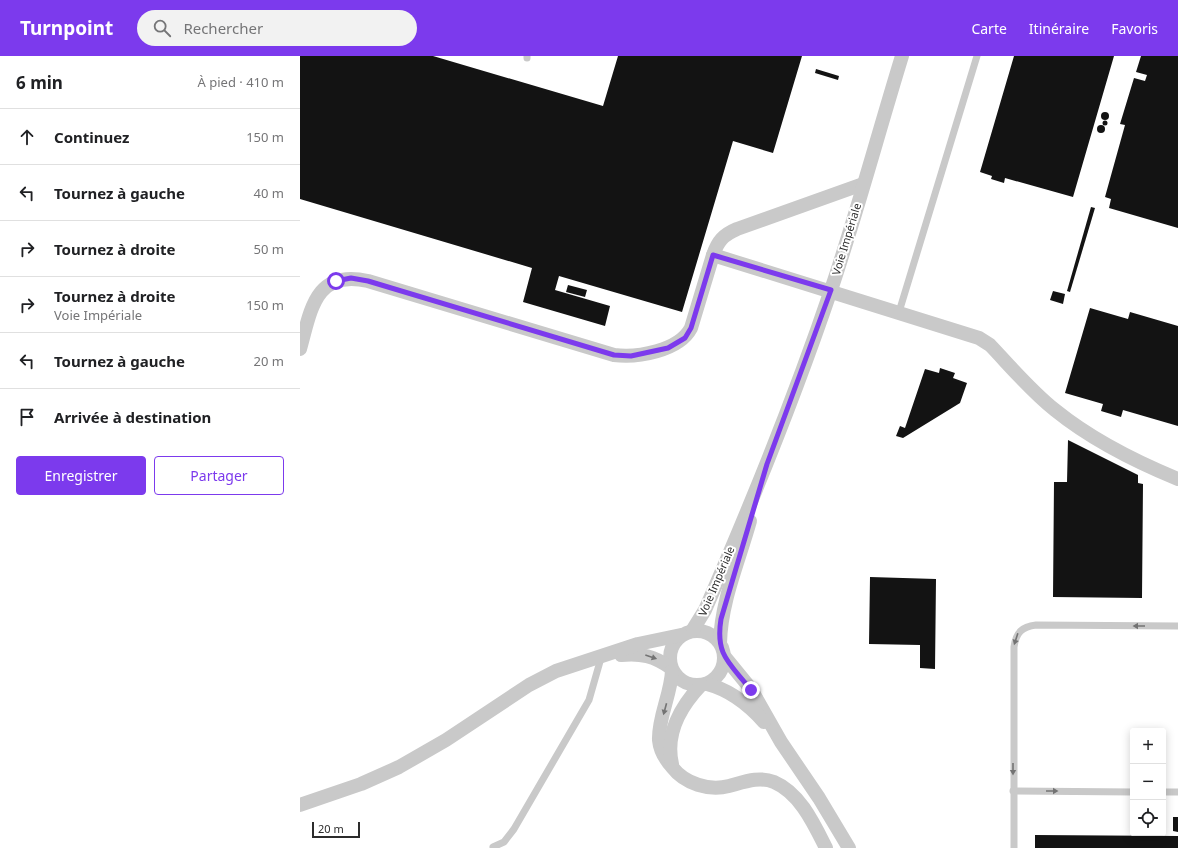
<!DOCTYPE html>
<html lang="fr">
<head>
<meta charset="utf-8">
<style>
  :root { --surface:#fff; --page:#f2f2f2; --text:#202124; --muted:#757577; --line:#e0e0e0; --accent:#7c3aed }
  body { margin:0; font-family:"Noto Sans",sans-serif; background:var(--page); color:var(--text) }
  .controls { position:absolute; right:12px; bottom:12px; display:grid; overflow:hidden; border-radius:4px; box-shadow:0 2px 10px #0003 }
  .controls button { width:36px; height:36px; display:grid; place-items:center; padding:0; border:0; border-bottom:1px solid var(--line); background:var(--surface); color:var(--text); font:20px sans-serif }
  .scale { position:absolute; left:12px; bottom:10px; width:48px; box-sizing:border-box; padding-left:4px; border:2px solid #2c2c2c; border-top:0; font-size:11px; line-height:14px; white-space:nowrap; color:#2c2c2c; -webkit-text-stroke:3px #fff; paint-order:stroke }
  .stop { position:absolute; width:12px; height:12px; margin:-9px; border:3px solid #7c3aed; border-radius:50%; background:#fff }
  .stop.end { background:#7c3aed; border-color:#fff; box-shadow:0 1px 4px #0008 }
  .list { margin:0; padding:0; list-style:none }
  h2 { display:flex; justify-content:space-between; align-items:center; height:52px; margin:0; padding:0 16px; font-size:17px }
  h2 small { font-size:13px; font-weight:400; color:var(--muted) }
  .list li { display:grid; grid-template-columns:26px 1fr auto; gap:12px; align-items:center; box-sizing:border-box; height:56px; padding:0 16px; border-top:1px solid var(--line) }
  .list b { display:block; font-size:15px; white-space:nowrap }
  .list p { margin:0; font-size:13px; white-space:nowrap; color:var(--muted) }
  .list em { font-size:13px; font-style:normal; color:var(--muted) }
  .actions { display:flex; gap:8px; padding:12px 16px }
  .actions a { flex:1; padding:9px 0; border:1px solid var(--accent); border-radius:4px; text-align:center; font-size:14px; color:var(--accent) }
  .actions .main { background:var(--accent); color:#fff }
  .icon { flex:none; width:22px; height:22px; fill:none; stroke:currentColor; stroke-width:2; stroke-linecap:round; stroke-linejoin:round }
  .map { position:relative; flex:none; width:878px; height:792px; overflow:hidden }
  header { display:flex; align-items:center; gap:24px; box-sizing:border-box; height:56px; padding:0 20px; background:var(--accent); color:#fff }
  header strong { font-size:19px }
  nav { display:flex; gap:22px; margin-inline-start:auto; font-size:14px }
  .search { width:280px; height:36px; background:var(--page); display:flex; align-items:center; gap:10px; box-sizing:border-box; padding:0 14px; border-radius:22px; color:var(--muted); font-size:15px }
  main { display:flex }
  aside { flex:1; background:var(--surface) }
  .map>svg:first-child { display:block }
  .building { fill:#131313 }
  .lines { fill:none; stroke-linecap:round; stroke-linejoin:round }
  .service { stroke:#c9c9c9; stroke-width:7 }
  .minor { stroke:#c9c9c9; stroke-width:14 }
  .oneway { fill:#737373 }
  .route { stroke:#7c3aed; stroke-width:5 }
  .labels { text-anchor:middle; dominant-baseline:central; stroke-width:4; stroke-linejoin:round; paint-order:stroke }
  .street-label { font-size:11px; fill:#2c2c2c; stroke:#fff }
</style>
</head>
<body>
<header>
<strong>Turnpoint</strong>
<div class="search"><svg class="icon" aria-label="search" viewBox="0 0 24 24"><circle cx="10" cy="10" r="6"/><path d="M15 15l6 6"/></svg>Rechercher</div>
<nav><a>Carte</a><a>Itinéraire</a><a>Favoris</a></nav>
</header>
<main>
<aside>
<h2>6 min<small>À pied · 410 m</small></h2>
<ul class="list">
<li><svg class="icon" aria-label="ahead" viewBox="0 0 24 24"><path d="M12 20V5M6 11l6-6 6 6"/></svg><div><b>Continuez</b></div><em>150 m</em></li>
<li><svg class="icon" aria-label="left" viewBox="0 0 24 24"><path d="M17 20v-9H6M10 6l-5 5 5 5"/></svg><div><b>Tournez à gauche</b></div><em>40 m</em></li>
<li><svg class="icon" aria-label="right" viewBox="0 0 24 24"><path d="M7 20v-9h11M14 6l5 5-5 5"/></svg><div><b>Tournez à droite</b></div><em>50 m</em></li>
<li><svg class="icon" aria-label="right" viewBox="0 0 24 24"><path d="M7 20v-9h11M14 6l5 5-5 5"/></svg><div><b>Tournez à droite</b><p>Voie Impériale</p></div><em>150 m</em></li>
<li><svg class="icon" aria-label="left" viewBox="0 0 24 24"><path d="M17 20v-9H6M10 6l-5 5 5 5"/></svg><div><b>Tournez à gauche</b></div><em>20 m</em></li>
<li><svg class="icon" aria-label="arrive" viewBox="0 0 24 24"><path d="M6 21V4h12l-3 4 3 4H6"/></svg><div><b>Arrivée à destination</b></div></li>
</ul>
<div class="actions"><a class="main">Enregistrer</a><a>Partager</a></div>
</aside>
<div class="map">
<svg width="878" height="792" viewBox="0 0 878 792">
  <rect width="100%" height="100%" fill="#fff"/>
  <g class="building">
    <path d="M0,0H133L303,50L318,0H502L473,97L433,85L382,256L259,220L255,234L310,250L305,270L223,246L232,212L0,143Z"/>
    <path d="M714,0H814L773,141L705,122L704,127L691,123L692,120L680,116Z"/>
    <path d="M841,0H878V172L809,152L811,143L805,141L825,69L820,68L834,22L845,25L847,19L836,16Z"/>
    <path d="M516,13L539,20L538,24L515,17Z"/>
    <circle cx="805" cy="60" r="4"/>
    <circle cx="805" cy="67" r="2.5"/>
    <circle cx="801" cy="73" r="4"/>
    <path d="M791,151L795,152L770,236L767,235Z"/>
    <path d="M268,229L287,234L285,241L266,236Z"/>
    <path d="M753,235L765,238L763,248L750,244Z"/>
    <path d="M790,252L828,263L830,256L878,270V370L823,354L821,361L801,355L803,348L765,337Z"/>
    <path d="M640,312L655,317L653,322L667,327L660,347L603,382L596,380L600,370L605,372L625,313L639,317Z"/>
    <path d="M768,384L838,419V427L843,428L842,542L753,541L754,426H767Z"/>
    <path d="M570,521L636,523L635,613L620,612V589L569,588Z"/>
    <path d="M873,761H878V776L873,775Z"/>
    <path d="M735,779L878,780V792H735Z"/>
  </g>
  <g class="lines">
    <g class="service">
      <path d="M227,0V2"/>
      <path d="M599,256L677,0"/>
      <path d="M713,735L833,736"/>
      <path d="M863,736H878"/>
      <path d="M193,791L204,786L214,773L289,644L301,602"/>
      <path d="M714,792V591C716,576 722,571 736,569L878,570"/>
    </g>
    <g class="minor">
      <path d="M413,199L679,282L690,289C711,311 731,335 755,354C792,384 834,405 878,423"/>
      <path d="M0,293C11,254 15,213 68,225L314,299C337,302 379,295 391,272L413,199C418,185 423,179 437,173L563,128"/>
      <circle cx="397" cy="602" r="27"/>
      <path d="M392,575L405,554C451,449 494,343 531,234C557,157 578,78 602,0"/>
      <path d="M420,587C421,545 439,505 450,465"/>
      <path d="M321,599C341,597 354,600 371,612"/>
      <path d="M424,600L451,633L481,686L519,742L549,792"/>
      <path d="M372,615C371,638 358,662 359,684C360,695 365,703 372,711C385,728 409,735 429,730C444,726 459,720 474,726C500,737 514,768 526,792"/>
      <path d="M407,628C430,634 448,648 464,666"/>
      <path d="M372,708C365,678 381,650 401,629"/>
      <path d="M0,749L61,728L99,711L146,684L229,629L256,615L338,588L381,579"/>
    </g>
  </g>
  <defs><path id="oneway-solid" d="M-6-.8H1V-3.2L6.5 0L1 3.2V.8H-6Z"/></defs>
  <g class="oneway">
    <use href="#oneway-solid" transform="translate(839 570) rotate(-180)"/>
    <use href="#oneway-solid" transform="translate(716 583) rotate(108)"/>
    <use href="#oneway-solid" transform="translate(351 601) rotate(19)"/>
    <use href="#oneway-solid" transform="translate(365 653) rotate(105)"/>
    <use href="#oneway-solid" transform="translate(713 713) rotate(90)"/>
    <use href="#oneway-solid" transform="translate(752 735)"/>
  </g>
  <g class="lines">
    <path class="route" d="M36,225L51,222L68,225L314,299L331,300L368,292L385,282L391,272L413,199L531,234L467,408L421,563C415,600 430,607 451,634"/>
  </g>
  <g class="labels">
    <g class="street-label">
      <text transform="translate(546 183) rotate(-73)">Voie Impériale</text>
      <text transform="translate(416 525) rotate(-67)">Voie Impériale</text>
    </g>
  </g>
</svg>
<div class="controls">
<button>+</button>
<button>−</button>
<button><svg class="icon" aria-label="locate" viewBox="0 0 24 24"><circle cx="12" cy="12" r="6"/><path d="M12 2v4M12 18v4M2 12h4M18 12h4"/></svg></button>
</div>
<div class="scale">20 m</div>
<div class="stop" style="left:36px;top:225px"></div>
<div class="stop end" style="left:451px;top:634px"></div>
</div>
</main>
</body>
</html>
